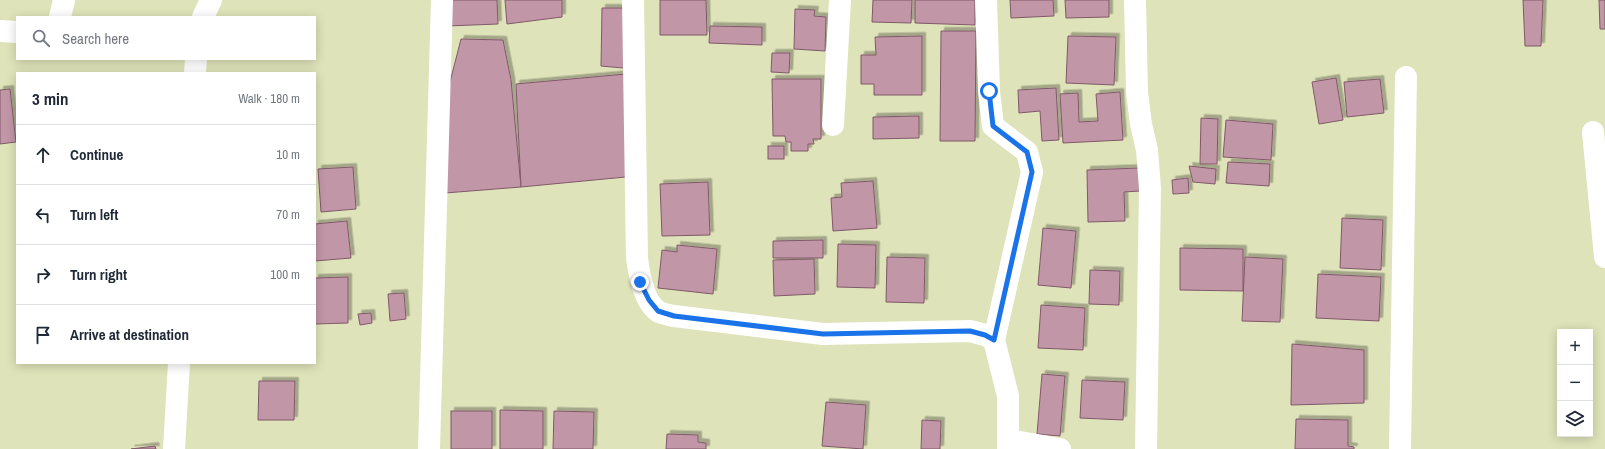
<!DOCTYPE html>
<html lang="en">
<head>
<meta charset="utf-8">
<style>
  :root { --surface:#fff; --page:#f6f6f7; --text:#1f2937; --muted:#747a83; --line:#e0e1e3 }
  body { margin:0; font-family:"Archivo Narrow",sans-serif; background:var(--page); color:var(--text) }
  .controls { position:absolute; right:12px; bottom:12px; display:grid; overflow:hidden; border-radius:0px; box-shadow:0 2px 10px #0003 }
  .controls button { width:36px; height:36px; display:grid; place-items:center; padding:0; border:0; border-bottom:1px solid var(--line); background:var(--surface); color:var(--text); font:20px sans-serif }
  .stop { position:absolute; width:12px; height:12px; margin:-9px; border:3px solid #1a73e8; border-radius:50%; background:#fff }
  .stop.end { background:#1a73e8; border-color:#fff; box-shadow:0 1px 4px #0008 }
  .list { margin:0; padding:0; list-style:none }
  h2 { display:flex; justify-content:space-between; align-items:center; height:52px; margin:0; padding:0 16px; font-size:17px }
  h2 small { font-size:13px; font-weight:400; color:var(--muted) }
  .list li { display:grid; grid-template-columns:26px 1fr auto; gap:12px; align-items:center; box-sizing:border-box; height:60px; padding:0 16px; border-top:1px solid var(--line) }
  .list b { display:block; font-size:15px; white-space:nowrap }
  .list em { font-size:13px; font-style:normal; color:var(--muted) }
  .icon { flex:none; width:22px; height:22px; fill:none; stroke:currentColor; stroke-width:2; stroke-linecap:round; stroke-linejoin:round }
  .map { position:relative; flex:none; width:1605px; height:449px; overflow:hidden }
  .search { position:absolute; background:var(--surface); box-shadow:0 2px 10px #0003; left:16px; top:16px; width:300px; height:44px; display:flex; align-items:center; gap:10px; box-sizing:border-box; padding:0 14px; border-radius:0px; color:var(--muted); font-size:15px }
  .panel { position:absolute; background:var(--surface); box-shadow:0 2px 10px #0003; left:16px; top:72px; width:300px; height:292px; border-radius:0px }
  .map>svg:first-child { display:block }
  .building { fill:#c196a7; stroke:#805969; filter:url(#shadow) }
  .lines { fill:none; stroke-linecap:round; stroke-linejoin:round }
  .minor { stroke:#fff; stroke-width:22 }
  .route { stroke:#1a73e8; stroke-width:5 }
</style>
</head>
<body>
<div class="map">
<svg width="1605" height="449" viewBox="0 0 1605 449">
  <defs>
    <filter id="shadow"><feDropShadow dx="3.5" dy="-3.5" stdDeviation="0" flood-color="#0004"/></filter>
  </defs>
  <rect width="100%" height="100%" fill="#dee3b9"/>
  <g class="building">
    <path d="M446,0H497L498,24L447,26Z"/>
    <path d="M505,0H562V17L507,24Z"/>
    <path d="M660,0H706L707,35H660Z"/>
    <path d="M873,0H912L911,23L872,22Z"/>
    <path d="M915,0H975V25L915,23Z"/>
    <path d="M1010,0H1053L1054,16L1011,18Z"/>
    <path d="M1065,0H1109V17L1066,18Z"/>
    <path d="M1523,0H1543L1541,46H1525Z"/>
    <path d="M1599,0H1605V29H1600Z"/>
    <path d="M602,8H633L634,69L601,66Z"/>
    <path d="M795,9L815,10L814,16L826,17L825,51L794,49Z"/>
    <path d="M710,26L762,27V45L709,43Z"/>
    <path d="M941,31H976L975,141H940Z"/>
    <path d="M922,36V95H874V84H861V55H876L875,37Z"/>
    <path d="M1068,36L1116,37L1114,85L1066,83Z"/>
    <path d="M461,39L503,40L511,80L521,187L445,193L449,86Z"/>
    <path d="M772,53H790L789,73L771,72Z"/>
    <path d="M626,74L636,176L521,187L516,84Z"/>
    <path d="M1336,78L1343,120L1319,124L1312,82Z"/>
    <path d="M772,79H821V139H813L814,144H808V151H791V142H786L785,136H773Z"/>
    <path d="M1380,79L1384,113L1347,117L1344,82Z"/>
    <path d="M1056,88L1059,140L1042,141L1040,111L1019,113L1018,90Z"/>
    <path d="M10,89L16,142L0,144V90Z"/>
    <path d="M1120,92L1123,140L1063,143L1060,94L1078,93L1079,122L1098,121L1096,94Z"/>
    <path d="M919,116V138L873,139V117Z"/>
    <path d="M1201,118L1218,119L1217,164H1200Z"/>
    <path d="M1226,120L1273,124L1271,160L1223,157Z"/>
    <rect x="768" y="146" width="16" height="13"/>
    <path d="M1228,162L1270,164L1269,186L1226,183Z"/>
    <path d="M1189,166L1216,169L1215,184L1193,182Z"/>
    <path d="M353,167L356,209L321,212L318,169Z"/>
    <path d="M1139,168L1140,191L1124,192L1125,221L1088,222L1087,170Z"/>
    <path d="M1188,178L1189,193L1173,194L1172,180Z"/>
    <path d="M873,181L877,228L833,231L831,198L842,197L841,183Z"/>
    <path d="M708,182L710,235L662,236L660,184Z"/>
    <path d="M1342,218L1383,220L1381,270L1340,268Z"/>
    <path d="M347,221L351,258L315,261V224Z"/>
    <path d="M1043,228L1076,231L1071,288L1038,285Z"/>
    <path d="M823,240V258H773V241Z"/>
    <path d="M838,244L876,245L875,288L837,287Z"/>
    <path d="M677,245L717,249L713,294L658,288L662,250L677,252Z"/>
    <path d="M1180,248L1243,249V291L1180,290Z"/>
    <path d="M887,257L925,258L924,303L886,302Z"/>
    <path d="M1245,257L1283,259L1280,322L1242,321Z"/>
    <path d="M814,259L815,294L774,296L773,260Z"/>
    <path d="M1090,270L1120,271L1119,305L1089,304Z"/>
    <path d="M1318,274L1381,277L1379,321L1316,318Z"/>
    <path d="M348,277V323L315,324V278Z"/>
    <path d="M404,293L406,319L390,321L388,294Z"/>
    <path d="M1041,305L1085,308L1083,350L1038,348Z"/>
    <path d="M371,313L372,323L360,325L358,314Z"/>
    <path d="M1292,344L1364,350V403L1291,405Z"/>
    <path d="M1042,374L1065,376L1060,436L1037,434Z"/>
    <path d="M1082,380L1125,382L1123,420L1080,418Z"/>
    <path d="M259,381H295L294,420H258Z"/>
    <path d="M826,402L866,405L863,449L822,446Z"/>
    <path d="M500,410L543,411V449H500Z"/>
    <rect x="451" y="411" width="41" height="38"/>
    <path d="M554,411L594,412L593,449H553Z"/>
    <path d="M1296,419L1348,420V446L1354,447V449H1295Z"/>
    <path d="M922,420L941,421L940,449H921Z"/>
    <path d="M667,434L698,435V442L706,443V449H666Z"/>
    <path d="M155,446L156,449H131Z"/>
  </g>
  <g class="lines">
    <g class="minor">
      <path d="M633,0L637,258C639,274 644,303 659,312C663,314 670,315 674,316L823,334L970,331L985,335L994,340"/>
      <path d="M986,0L989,91L993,126L1027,152L1032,172L994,340L1008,396V449"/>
      <path d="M1135,0L1137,92L1141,124L1147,150L1150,188L1146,449"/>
      <path d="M60,17L64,0"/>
      <path d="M203,17L211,0"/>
      <path d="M0,31L17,32"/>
      <path d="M195,73L196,59"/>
      <path d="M833,125L840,0"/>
      <path d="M1593,132L1605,257"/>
      <path d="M1008,440L1060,449"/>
      <path d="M174,449L179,363"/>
      <path d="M429,449L442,0"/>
      <path d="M1400,449L1406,77"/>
    </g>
  </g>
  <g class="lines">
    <path class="route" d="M640,282L649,300L658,311L674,316L823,334L970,331L985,335L994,340L1032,172L1027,152L993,126L989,91"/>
  </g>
</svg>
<div class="controls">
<button>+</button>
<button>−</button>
<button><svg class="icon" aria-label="layers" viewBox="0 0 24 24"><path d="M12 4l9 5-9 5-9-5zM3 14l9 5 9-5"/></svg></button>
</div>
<div class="stop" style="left:989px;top:91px"></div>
<div class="stop end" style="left:640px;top:282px"></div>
<div class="search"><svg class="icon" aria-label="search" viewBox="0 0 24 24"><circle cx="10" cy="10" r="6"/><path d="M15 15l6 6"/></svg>Search here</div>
<section class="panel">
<h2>3 min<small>Walk · 180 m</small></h2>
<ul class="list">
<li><svg class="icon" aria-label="ahead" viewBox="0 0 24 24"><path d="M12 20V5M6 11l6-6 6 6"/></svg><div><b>Continue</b></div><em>10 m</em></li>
<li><svg class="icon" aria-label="left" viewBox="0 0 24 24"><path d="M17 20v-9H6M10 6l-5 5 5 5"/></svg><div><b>Turn left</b></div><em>70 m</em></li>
<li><svg class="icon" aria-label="right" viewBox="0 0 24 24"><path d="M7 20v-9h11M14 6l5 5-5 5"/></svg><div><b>Turn right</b></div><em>100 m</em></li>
<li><svg class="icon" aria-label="arrive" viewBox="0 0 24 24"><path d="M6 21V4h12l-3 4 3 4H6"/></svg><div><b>Arrive at destination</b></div></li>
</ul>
</section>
</div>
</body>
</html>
